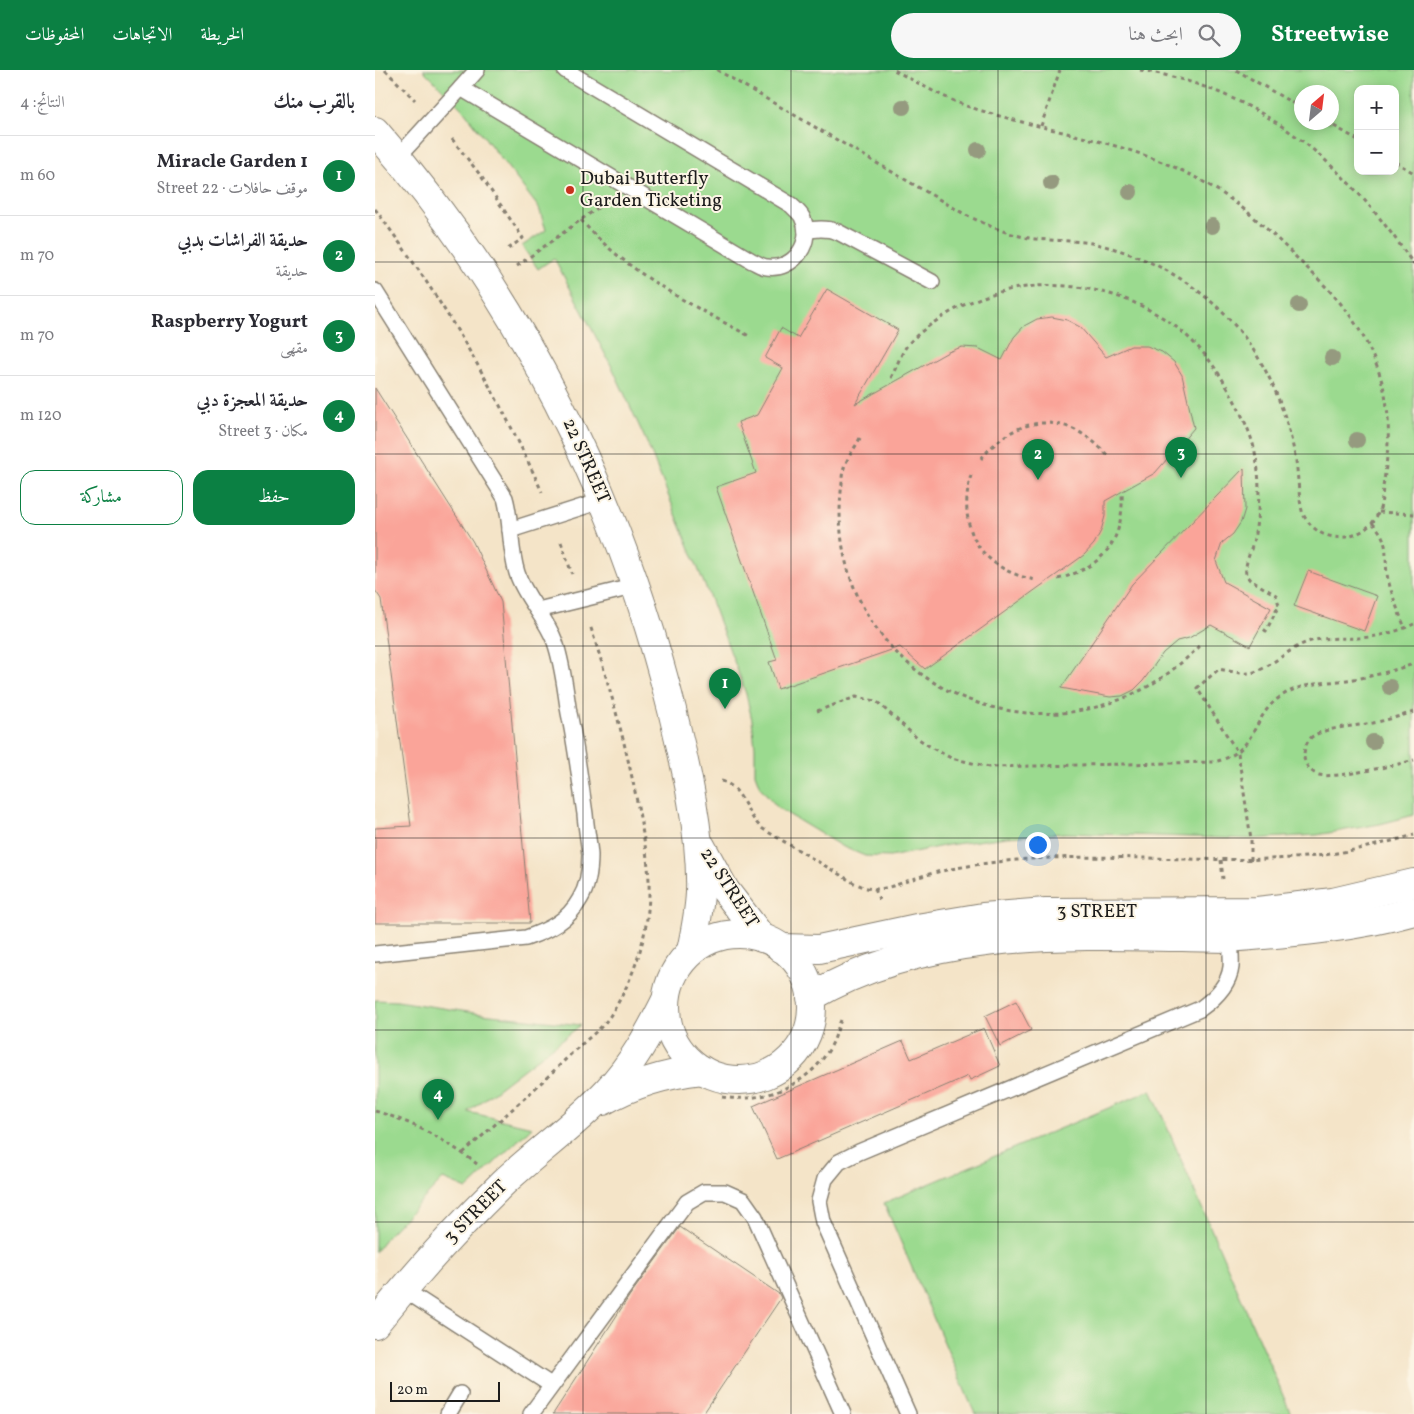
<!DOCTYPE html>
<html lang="ar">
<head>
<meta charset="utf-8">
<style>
  :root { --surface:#fff; --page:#f7f7f7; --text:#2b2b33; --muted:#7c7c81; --line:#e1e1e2; --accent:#0b8043 }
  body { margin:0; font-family:Vollkorn,Amiri,serif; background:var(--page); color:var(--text); direction:rtl }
  .controls { position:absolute; right:15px; top:15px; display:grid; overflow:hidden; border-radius:10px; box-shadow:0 2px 12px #0003 }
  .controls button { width:45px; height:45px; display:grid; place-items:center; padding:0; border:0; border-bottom:1px solid var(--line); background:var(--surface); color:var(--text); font:25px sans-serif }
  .compass { position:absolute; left:919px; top:15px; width:45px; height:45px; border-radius:50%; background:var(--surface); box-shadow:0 2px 12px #0003; rotate:28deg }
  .scale { position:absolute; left:15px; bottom:12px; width:110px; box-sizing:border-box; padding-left:5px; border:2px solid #1c1c1c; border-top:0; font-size:14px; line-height:18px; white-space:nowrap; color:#1c1c1c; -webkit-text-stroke:4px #fcf5e5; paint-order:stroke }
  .you { position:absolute; left:662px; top:774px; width:18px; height:18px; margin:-12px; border:4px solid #fff; border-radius:50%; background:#1a73e8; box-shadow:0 0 0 8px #1a73e833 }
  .badge { display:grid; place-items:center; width:32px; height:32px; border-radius:50%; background:var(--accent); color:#fff; font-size:16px; font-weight:700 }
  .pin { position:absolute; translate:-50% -41px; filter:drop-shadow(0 1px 2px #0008) }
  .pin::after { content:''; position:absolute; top:26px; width:18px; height:15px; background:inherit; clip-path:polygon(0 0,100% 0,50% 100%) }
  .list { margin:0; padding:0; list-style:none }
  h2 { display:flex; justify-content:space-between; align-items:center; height:65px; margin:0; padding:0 20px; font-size:21px }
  h2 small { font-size:16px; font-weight:400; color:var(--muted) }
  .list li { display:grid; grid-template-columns:32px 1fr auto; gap:15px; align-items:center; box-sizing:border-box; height:80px; padding:0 20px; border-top:1px solid var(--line) }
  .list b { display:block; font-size:19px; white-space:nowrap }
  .list p { margin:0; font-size:16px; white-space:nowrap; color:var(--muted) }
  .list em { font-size:16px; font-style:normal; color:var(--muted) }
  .actions { display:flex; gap:10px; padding:15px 20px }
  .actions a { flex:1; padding:11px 0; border:1px solid var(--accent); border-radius:15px; text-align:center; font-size:18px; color:var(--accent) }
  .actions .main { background:var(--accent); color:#fff }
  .icon { flex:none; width:28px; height:28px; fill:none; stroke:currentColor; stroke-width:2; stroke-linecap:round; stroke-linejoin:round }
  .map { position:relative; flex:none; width:1039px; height:1344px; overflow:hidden; direction:ltr }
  header { display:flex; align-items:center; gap:30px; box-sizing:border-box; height:70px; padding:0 25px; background:var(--accent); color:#fff }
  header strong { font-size:24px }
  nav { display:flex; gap:28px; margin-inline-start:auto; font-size:18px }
  .search { width:350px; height:45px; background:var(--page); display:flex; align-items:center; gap:12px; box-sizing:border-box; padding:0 18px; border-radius:28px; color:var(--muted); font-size:19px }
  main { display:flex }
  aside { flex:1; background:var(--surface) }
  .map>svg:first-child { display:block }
  .green { fill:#9bda8f; stroke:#5c7b56; fill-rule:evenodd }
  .building { fill:#faa499 }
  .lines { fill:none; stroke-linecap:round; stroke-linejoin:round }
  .service-casing { stroke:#888072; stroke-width:18 }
  .minor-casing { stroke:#888072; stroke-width:30 }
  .path { stroke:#888072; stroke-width:3; stroke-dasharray:4 4; stroke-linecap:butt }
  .service { stroke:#fff; stroke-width:15 }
  .minor { stroke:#fff; stroke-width:28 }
  .tree { fill:#959a7f }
  .grid { fill:none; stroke:#1c1c1c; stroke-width:1; stroke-opacity:0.55 }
  .poi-dot { fill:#c8321e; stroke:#fcf5e5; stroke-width:2 }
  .labels { text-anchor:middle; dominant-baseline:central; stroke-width:4; stroke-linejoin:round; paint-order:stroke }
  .poi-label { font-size:19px; fill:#1c1c1c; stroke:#fcf5e5; text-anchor:start }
  .street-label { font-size:19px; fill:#1c1c1c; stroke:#fcf5e5 }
</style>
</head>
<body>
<header>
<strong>Streetwise</strong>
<div class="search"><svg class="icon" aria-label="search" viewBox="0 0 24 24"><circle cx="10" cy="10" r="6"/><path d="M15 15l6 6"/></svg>ابحث هنا</div>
<nav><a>الخريطة</a><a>الاتجاهات</a><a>المحفوظات</a></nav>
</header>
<main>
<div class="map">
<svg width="1039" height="1344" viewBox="0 0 1039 1344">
  <rect width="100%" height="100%" fill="#fcf5e5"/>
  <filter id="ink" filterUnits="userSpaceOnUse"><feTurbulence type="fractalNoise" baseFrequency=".02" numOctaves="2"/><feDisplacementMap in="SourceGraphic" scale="10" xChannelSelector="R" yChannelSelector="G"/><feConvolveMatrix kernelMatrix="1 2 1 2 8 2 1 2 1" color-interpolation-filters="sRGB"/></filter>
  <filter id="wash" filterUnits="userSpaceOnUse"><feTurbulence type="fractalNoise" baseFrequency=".0096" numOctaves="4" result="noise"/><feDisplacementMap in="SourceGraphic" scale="20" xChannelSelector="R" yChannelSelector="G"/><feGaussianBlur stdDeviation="1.12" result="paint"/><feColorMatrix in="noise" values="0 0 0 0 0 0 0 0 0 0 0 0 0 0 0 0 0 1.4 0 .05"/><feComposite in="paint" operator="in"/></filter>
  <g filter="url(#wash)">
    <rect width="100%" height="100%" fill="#f4e4c8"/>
    <g class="green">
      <path d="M48,0H1039V745L1005,754L942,765L876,769L690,763L631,767L573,775L515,787L490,786L466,776L403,738L385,717L380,704V677L377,650L371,624L362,599L333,523L272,373L238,299L179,188L163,199L147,176L171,160L164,138L90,42ZM983,19H1020V101H983ZM926,22H956V52H926Z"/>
      <path d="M0,930L22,931L106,944L206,955L93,1042L157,1057L92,1119L68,1109L13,1165L0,1182Z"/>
      <path d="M776,1020L916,1344H600L509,1133Z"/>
    </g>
    <g id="blocks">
      <g class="building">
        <path d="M452,219L523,260L480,334L573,282L587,277L603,278L627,290L639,267L649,256L662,249L677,247L692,250L705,257L731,287L756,276H772L787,282L799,292L807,305L819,358L780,403L730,431V446L726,461L719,474L709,485L550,599L525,577L403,619L394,592L402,590L341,417L381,403L363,352L382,345L408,298L390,288L406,258L423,268Z"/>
        <path d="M0,318L98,472L126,532L155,853H0V758L36,756L6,529L0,520Z"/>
        <path d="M869,398L870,439L866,452L858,464L847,473L841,491L849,512L896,538L875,576L836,555L814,568L802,571L788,583L768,611L759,620L747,626L735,627L686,618L757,514Z"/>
        <path d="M933,501L1002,526L989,561L919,536Z"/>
        <path d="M641,931L656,960L625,976L610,946Z"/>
        <path d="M609,958L625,996L595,1010L593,1006L402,1089L378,1036L528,971L536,989Z"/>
        <path d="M305,1157L404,1224L406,1228L328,1344H178L255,1225Z"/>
      </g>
    </g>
  </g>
  <g filter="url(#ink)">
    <use href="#blocks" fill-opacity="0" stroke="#888072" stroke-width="1"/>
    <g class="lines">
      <g class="service-casing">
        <g id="service">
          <path d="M102,0L86,18L377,191C382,193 387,197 392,197C419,201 440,171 427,147C425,143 420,139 416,135L190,0"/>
          <path d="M23,87L86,18"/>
          <path d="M431,161C443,158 452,158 463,162L557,212"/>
          <path d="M0,221L130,428C137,452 134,478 142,503C150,528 171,547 180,572C188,595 190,619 194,643C201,676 205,710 210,744C211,758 214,772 215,785C215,800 213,816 205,829C193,851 174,860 151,868L0,884"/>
          <path d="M135,460L229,430"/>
          <path d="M163,540L261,516"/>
          <path d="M28,1219L176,1315"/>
          <path d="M73,1344L85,1324"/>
          <path d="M156,1344L312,1132L329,1122H350L368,1130L380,1147L468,1344"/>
          <path d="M533,1344L448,1152L444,1131L450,1109L464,1092L484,1082L825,939C839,929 854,915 856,897C857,886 855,872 854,861"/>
        </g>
      </g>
      <g class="minor-casing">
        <g id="minor">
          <path d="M0,61C145,226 244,427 297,640C311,697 327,765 325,823C324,843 320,862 316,881"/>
          <path d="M326,776L350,820L387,868"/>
          <circle cx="364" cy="937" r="73"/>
          <path d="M406,878L444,879L542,858L608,847L671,842L882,841L958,832L1039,813"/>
          <path d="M436,927C561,853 715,866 854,868C916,863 979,858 1039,841"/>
          <path d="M228,1031C259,1013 292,1004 327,1000"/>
          <path d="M0,1254C39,1205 82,1158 127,1114C161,1082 200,1055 232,1021C257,995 275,962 291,930"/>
        </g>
      </g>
      <g class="path">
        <path d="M10,0L40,30"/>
        <path d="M342,0L591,145C614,156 636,166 661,169C681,171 701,170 721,174C775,186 826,215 862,258C894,296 912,343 921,391C923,405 924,433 928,444C932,452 939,459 946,463C956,468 969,469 979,465C989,461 999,454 1003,443C1007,436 1007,426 1008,417C1013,386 1016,355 1010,324C1006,305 998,285 989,268C974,240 952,217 930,196C912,178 895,161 876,145C793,75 702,70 604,40C573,31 547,15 519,0"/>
        <path d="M765,0C888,21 971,94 1039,195"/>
        <path d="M861,0L926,38"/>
        <path d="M952,52L983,70"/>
        <path d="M666,56L685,0"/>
        <path d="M77,69L106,106L148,168L133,179"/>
        <path d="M1020,92L1039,103"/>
        <path d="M0,139C66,227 122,321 167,422"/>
        <path d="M206,150C252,203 315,234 376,267"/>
        <path d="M142,196L228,134"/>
        <path d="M516,308C521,298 525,286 531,277C540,265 556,254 569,246C640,201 733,207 800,256C834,282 855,318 872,357C887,392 886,432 879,469C877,480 869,493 871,505L875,510L901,525L904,535L891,561L885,557"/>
        <path d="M485,368C480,378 472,388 469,398C467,403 467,408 467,413C463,443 465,474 474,503C511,621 644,675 756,625C783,613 805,595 826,575"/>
        <path d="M606,389C643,342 694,341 733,386"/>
        <path d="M596,405C581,459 606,500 661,510"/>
        <path d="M1004,442L1039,444"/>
        <path d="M997,453C1018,472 1007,489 1014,513C1018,528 1024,543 1030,558"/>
        <path d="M186,472L197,504"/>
        <path d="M683,509C730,496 749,470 747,422"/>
        <path d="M442,641L481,627L501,631L542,668L559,679L576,688L614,697L839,692C883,682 875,648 905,627C926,612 955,613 979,609C1000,606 1019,600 1039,594"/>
        <path d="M1039,642C1025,646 1012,650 998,653C981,656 953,657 938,666C932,670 929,678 929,686C929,694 936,703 944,705C959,709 1022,695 1039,690"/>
        <path d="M346,711C368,716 369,744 388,759L479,813C486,816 492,819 500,819C515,819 530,811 544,807C567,800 591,796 614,793C714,780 816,794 917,788C958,786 1000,776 1039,765"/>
        <path d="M846,790L848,809"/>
        <path d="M876,790V769L863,683L822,618L844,599C854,601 865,604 875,603C894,600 914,577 936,571C951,567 967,569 983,568C1003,567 1021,562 1039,554"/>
        <path d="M500,819L505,832"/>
        <path d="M347,1027C390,1034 439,1013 458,972C461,965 463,957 466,950"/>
        <path d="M0,1041C38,1052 71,1070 102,1094"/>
        <path d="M88,1083C125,1050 162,1018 197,983C209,971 226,960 235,946C258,911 273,867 274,824C275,796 269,770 264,742C252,678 235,617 215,555"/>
      </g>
      <use href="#service" class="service"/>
      <use href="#minor" class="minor"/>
    </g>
    <g class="tree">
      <circle cx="528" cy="37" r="8"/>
      <circle cx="603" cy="80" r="8"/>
      <circle cx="676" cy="113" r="8"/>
      <circle cx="755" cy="122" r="8"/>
      <circle cx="837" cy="156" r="8"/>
      <circle cx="924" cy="235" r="8"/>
      <circle cx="957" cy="288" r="8"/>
      <circle cx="982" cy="370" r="8"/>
      <circle cx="1015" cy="617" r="8"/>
      <circle cx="998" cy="672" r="8"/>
    </g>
  </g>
  <path class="grid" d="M208,0V1344M416,0V1344M623,0V1344M831,0V1344M0,192H1039M0,384H1039M0,576H1039M0,768H1039M0,960H1039M0,1152H1039"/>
  <circle class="poi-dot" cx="195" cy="120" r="5"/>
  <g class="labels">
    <g class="poi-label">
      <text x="205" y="109">Dubai Butterfly<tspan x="205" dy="22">Garden Ticketing</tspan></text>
    </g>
    <g class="street-label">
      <text transform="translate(211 391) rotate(66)">22 STREET</text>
      <text transform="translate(354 818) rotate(57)">22 STREET</text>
      <text x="722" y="842">3 STREET</text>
      <text transform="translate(101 1142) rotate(-45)">3 STREET</text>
    </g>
  </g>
</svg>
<div class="controls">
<button>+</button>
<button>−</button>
</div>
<svg class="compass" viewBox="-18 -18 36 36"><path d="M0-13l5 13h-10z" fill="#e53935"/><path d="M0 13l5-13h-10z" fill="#7c7c81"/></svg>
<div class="scale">20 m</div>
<div class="you"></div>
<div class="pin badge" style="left:350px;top:639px">1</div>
<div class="pin badge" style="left:663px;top:410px">2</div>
<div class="pin badge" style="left:806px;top:408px">3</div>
<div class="pin badge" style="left:63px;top:1050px">4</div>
</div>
<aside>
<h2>بالقرب منك<small>النتائج: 4</small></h2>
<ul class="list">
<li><span class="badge">1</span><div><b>Miracle Garden 1</b><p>موقف حافلات · 22 Street</p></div><em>60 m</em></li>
<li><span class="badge">2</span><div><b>حديقة الفراشات بدبي</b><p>حديقة</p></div><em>70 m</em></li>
<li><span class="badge">3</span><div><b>Raspberry Yogurt</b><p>مقهى</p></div><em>70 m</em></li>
<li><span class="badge">4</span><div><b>حديقة المعجزة دبي</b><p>مكان · 3 Street</p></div><em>120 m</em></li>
</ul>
<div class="actions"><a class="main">حفظ</a><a>مشاركة</a></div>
</aside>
</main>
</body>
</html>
